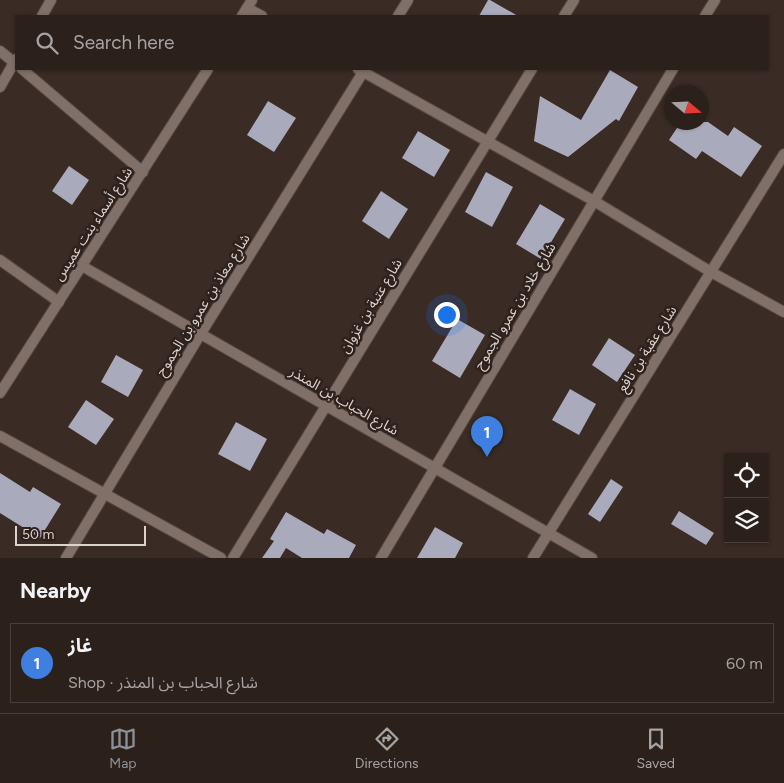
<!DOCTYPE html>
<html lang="en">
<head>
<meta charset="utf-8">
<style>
  :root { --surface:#2c201b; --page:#342824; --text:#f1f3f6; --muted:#a6a3a3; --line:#483e3a; --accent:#8c9099 }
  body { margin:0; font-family:Figtree,"Noto Sans Arabic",sans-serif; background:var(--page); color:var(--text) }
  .controls { position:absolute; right:15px; bottom:15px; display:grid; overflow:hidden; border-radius:0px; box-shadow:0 1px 4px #0004 }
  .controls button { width:45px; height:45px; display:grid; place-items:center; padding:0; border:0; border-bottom:1px solid var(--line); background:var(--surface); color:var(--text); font:25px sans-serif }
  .compass { position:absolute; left:664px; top:85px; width:45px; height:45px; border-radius:50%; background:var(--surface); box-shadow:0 1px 4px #0004; rotate:109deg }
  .scale { position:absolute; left:15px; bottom:12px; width:131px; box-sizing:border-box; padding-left:5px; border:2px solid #dcd2ce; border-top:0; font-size:14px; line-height:18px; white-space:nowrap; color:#dcd2ce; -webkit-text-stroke:4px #2f211b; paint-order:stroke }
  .you { position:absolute; left:446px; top:314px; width:18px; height:18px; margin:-12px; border:4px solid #fff; border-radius:50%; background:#1a73e8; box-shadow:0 0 0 8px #1a73e833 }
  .badge { display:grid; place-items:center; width:32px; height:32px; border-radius:50%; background:var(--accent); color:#fff; font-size:16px; font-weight:700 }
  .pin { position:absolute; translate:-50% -41px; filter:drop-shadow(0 1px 2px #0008) }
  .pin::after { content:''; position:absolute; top:26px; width:18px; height:15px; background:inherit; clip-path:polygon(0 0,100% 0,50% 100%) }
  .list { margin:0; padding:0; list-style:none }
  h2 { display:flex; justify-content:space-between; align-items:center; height:65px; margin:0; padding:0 20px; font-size:21px }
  h2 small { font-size:16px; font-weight:400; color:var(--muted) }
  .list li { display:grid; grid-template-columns:32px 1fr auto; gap:15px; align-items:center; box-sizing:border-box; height:80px; margin:0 10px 10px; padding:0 10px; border:1px solid var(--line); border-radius:0px }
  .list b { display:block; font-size:19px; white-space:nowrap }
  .list p { margin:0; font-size:16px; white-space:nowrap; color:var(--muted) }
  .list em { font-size:16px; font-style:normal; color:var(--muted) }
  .icon { flex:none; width:28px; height:28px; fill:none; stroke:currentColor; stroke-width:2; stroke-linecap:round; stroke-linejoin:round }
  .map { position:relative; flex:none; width:784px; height:558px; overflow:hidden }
  .search { position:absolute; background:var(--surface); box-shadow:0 1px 4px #0004; left:15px; right:15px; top:15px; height:55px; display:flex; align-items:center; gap:12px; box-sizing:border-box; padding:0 18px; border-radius:0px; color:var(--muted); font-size:19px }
  .sheet { height:155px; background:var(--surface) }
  nav { display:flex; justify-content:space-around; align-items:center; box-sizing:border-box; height:70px; border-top:1px solid var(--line); background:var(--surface); font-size:14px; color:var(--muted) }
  nav a { display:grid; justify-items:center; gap:2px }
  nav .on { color:var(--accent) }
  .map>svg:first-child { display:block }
  .building { fill:#a9abbd }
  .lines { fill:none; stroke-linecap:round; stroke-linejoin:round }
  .minor-casing { stroke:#554843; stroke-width:12 }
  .minor { stroke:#817068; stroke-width:10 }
  .labels { text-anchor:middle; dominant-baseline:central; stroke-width:5; stroke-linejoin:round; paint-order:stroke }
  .street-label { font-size:14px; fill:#dcd2ce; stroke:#2f211b }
</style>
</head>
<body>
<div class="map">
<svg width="784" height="558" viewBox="0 0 784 558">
  <rect width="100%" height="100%" fill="#3a2b24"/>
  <g class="building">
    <path d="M488,0H490L518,16H479Z"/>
    <path d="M610,70L638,87L619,121L616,119L568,157L534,141L540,96L581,120Z"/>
    <path d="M268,101L296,118L274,152L247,135Z"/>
    <path d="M681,122H708L728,136L734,127L762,146L741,177L702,151L696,159L669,140Z"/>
    <path d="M418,131L450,150L434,177L402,158Z"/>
    <path d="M69,166L89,180L72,205L52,191Z"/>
    <path d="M486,172L513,187L492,227L465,212Z"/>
    <path d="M381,191L408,209L389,239L362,221Z"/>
    <path d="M540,204L565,219L541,259L516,244Z"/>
    <path d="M457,319L485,335L460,378L432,361Z"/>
    <path d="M609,338L635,355L617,382L592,365Z"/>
    <path d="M116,355L143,370L128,397L101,382Z"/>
    <path d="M570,389L596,404L579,435L552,420Z"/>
    <path d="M86,400L114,419L96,445L68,427Z"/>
    <path d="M236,422L267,439L250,471L218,454Z"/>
    <path d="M0,473L30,492L33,487L61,504L40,538L0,513Z"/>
    <path d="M611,479L623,487L600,522L588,514Z"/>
    <path d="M679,511L714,533L706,545L671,524Z"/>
    <path d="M286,512L324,534L327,529L356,545L349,558H302L286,548L280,558H262L274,541L270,539Z"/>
    <path d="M435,527L463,543L455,558H417Z"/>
  </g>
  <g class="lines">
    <g class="minor-casing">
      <g id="minor">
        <path d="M247,8L262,16"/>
        <path d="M42,16L51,0"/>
        <path d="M242,16L252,0"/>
        <path d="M398,16L408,0"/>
        <path d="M564,16L574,0"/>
        <path d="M705,16L715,0"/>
        <path d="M0,51L16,64"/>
        <path d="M22,69L143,172"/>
        <path d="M358,69L594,201L711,272L784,312"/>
        <path d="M0,87L16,59"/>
        <path d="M0,260L59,302"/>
        <path d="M82,266L592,558"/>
        <path d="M0,393L208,69"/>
        <path d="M0,436L221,558"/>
        <path d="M66,558L200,335L365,69"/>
        <path d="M233,558L532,69"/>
        <path d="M381,558L673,69"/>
        <path d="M533,558L784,154"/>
      </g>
    </g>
    <use href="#minor" class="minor"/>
  </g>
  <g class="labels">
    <g class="street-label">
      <text transform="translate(93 224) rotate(-57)">شارع أسماء بنت عميس</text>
      <text transform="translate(203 305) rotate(-58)">شارع معاذ بن عمرو بن الجموح</text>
      <text transform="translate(371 306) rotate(-59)">شارع عتبة بن غزوان</text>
      <text transform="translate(515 306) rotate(-59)">شارع خلاد بن عمرو الجموح</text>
      <text transform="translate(647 349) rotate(-58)">شارع عقبة بن نافع</text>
      <text transform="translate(344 401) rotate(30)">شارع الحباب بن المنذر</text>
    </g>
  </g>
</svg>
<div class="controls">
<button><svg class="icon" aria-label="locate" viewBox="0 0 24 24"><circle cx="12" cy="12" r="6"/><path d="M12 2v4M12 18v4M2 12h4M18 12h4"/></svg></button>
<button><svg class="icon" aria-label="layers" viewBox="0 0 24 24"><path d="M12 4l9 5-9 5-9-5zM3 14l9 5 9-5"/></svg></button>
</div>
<svg class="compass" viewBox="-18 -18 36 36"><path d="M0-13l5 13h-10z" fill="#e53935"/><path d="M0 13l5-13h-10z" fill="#a6a3a3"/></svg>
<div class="scale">50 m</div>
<div class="you"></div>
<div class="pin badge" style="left:487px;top:457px;background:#3f7fe0">1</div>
<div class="search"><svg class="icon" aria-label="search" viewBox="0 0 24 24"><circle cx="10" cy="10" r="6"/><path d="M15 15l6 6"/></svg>Search here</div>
</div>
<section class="sheet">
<h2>Nearby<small></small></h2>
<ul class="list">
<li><span class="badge" style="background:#3f7fe0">1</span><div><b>غاز</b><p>Shop · شارع الحباب بن المنذر</p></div><em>60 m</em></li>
</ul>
</section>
<nav>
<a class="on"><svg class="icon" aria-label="map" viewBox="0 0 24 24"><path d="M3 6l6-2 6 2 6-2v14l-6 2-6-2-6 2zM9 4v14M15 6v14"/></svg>Map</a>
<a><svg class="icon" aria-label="directions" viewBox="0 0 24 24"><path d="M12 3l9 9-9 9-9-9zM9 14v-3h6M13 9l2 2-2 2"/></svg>Directions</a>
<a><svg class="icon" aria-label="saved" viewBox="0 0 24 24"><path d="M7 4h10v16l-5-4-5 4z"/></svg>Saved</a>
</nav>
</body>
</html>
